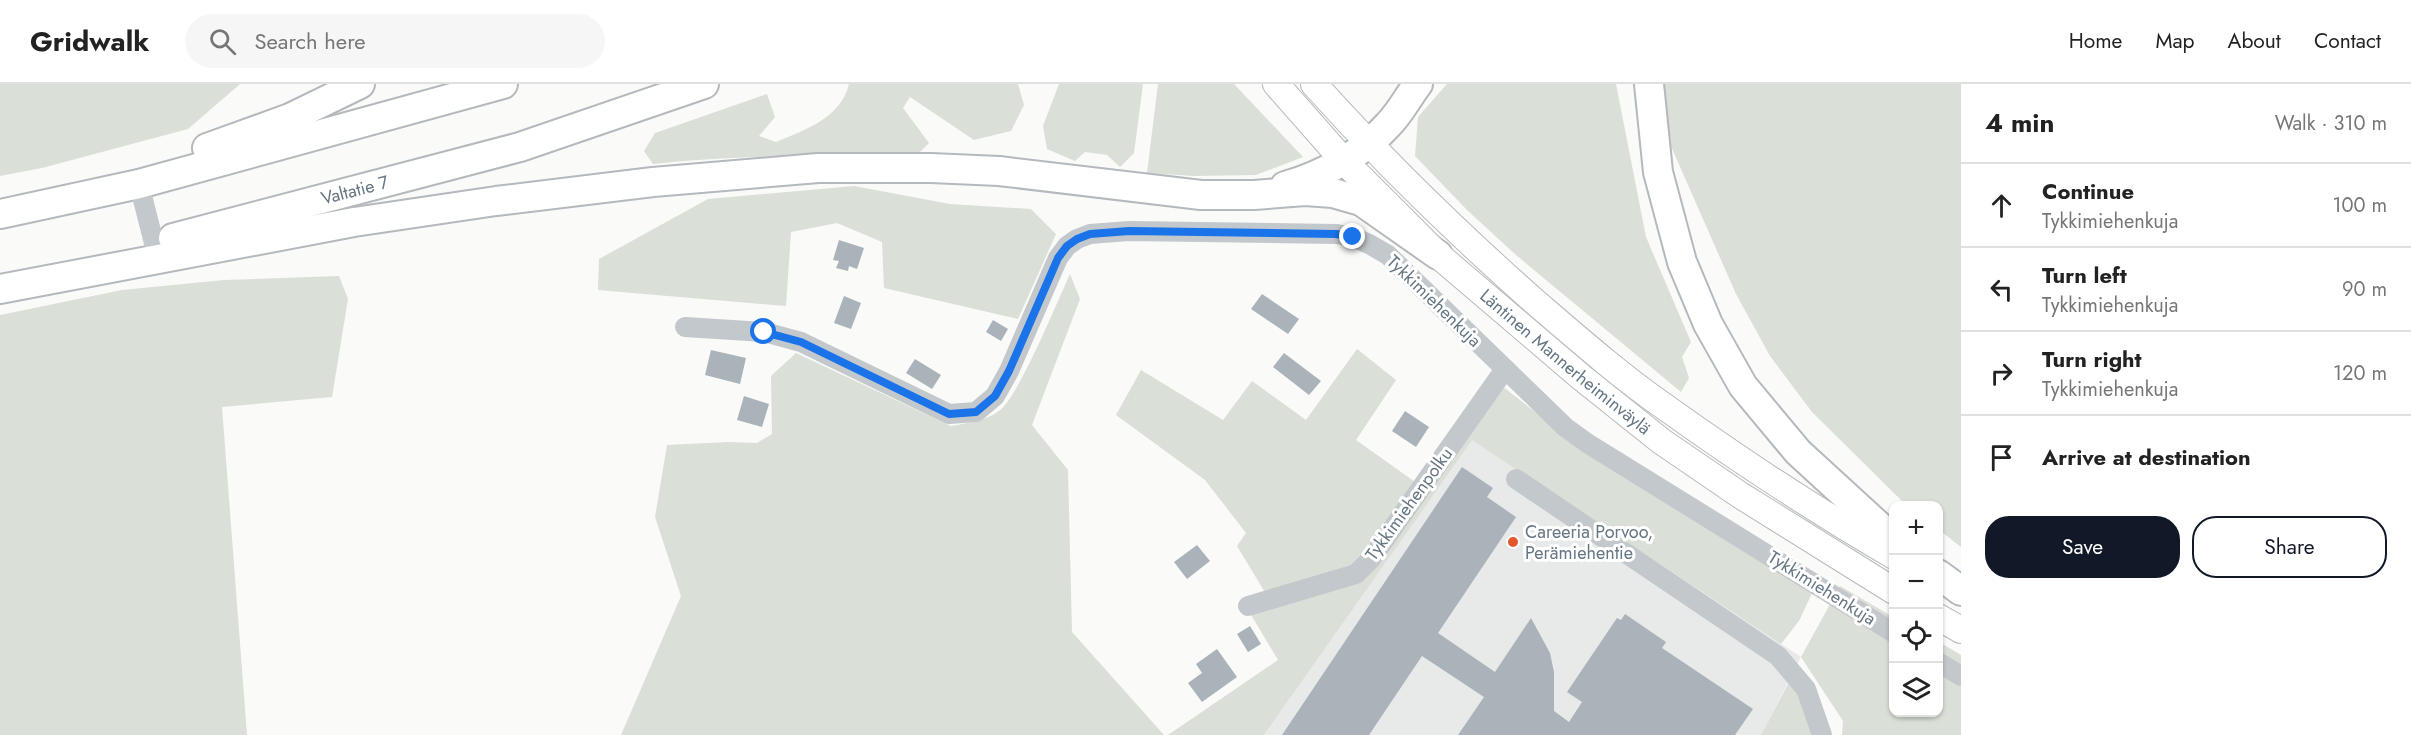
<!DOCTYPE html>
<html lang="en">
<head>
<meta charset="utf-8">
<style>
  :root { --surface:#fff; --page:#f6f6f6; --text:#222; --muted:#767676; --line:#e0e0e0; --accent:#111827 }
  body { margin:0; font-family:Jost,sans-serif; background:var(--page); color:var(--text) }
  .controls { position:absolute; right:18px; bottom:18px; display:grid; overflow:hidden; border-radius:12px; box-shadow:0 2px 4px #0004 }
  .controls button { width:54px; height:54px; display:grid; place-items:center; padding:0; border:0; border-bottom:2px solid var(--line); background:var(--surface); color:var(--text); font:30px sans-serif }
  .stop { position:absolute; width:18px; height:18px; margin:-14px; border:4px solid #1a73e8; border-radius:50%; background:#fff }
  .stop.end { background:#1a73e8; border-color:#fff; box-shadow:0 2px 6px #0008 }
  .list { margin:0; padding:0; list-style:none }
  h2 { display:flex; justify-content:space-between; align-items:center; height:78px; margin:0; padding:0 24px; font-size:26px }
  h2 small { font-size:20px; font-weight:400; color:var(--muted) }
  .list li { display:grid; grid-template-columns:39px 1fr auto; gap:18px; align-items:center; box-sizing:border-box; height:84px; padding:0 24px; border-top:2px solid var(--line) }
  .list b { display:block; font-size:22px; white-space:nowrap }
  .list p { margin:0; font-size:20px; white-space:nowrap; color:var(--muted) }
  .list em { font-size:20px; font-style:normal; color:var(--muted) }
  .actions { display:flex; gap:12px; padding:18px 24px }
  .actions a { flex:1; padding:14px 0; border:2px solid var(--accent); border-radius:24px; text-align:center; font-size:21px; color:var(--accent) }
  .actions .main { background:var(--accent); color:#fff }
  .icon { flex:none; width:33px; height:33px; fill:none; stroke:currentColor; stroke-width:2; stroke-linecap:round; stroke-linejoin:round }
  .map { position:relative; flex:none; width:1961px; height:651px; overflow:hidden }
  header { display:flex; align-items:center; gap:36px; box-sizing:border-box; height:84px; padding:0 30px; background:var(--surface); border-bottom:2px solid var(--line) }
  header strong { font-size:28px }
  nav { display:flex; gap:33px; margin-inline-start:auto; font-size:21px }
  .search { width:420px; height:54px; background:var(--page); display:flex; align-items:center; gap:15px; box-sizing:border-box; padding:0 21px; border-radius:33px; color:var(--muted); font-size:22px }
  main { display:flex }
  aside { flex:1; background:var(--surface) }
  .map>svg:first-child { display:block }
  .built { fill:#e8e9e9 }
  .green { fill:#dadfd7 }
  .building { fill:#aab3b9 }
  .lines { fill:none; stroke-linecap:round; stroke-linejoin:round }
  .major-casing { stroke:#b5babe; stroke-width:28 }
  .highway-casing { stroke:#b4b9bd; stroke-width:32 }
  .minor { stroke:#c3c8cc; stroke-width:20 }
  .major { stroke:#fff; stroke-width:26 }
  .highway { stroke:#fff; stroke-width:28 }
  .route { stroke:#1a73e8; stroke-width:8 }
  .poi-dot { fill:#e4572e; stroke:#fff; stroke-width:2 }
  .labels { text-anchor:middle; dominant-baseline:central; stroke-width:6; stroke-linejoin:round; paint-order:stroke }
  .street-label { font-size:18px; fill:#657683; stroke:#fff }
  .poi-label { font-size:18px; fill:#657683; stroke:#fff; text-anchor:start }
</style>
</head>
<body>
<header>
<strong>Gridwalk</strong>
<div class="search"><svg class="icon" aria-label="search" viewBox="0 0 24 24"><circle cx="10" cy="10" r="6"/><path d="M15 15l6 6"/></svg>Search here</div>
<nav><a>Home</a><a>Map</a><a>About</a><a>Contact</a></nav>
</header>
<main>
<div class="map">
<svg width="1961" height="651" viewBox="0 0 1961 651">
  <rect width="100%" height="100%" fill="#fafaf8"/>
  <path class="built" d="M1472,355L1801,573L1761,651H1264Z"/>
  <g class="green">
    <path d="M0,0H240L188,45L42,84L0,92Z"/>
    <path d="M849,0H1018L1024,21L1011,47L974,56L910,13L903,24L929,59L916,72C828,72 741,70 653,80L644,67L655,49L767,10L775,33L759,52L776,58C805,46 841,34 849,0Z"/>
    <path d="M1059,0H1143L1134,69L1120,83L1107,71L1085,68L1075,77L1047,65L1043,42Z"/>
    <path d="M1158,0H1234L1303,73L1256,91L1194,92L1147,89Z"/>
    <path d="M1447,0H1616L1646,153L1691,258L1682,273L1689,294L1681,308L1516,171L1467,126L1415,72L1418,33Z"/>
    <path d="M1664,0H1961V463L1939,446L1938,422L1908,421L1902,417L1812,328L1770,272L1736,210L1670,60Z"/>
    <path d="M854,102L950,120L1031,125L1056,150L1018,235L884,204L882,158L837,139L791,148L786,222L598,206L599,175L708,115Z"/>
    <path d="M1070,190L1080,215L1032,341L1068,386L1072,548L1164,651H621L681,512L655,433L667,361L728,358L757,359L772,350L771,292L796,269L951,342C968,339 985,337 999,327C1018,314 1058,216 1070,190Z"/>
    <path d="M339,192L348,215L332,313L222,323L247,651H0V231L122,206L224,196Z"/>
    <path d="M1357,265L1396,296L1356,356L1418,400L1354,485L1266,510L1237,462L1246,449L1205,396L1116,331L1141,286L1223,336L1252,297L1306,336Z"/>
    <path d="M1502,302L1571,356L1814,505L1799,537L1781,560L1472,356L1264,651H1168L1278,576L1250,529L1359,495Z"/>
    <path d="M1840,502L1893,533L1894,628H1938L1939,558L1961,571V651H1842L1843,637L1801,573Z"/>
    <path d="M1789,598L1798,609L1814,651H1761Z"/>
  </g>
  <g class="building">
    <path d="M839,156L864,164L857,185L849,182L848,187L836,184L839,177L833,176Z"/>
    <path d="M1262,210L1299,235L1288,250L1251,225Z"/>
    <path d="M844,212L861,219L851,245L834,239Z"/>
    <path d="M993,236L1008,245L1001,257L986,248Z"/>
    <path d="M711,266L746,274L740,300L705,291Z"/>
    <path d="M1284,269L1321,297L1309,311L1273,283Z"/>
    <path d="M915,275L941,291L932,305L906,289Z"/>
    <path d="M744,312L769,320L762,343L737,336Z"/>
    <path d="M1405,327L1429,343L1416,363L1392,347Z"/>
    <path d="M1462,383L1493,404L1487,413L1516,433L1438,549L1495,588L1531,534L1550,569L1554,588V627L1569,638L1582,618L1567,608L1617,534L1621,536L1625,530L1666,558L1662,564L1753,625L1735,651H1458L1484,613L1422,572L1369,651H1282Z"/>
    <path d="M1197,461L1210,477L1187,495L1174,478Z"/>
    <path d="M1250,542L1261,560L1248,568L1237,550Z"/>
    <path d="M1217,565L1237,593L1202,618L1188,599L1202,589L1196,580Z"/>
  </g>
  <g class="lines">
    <g class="major-casing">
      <g id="major">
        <path id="s1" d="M1276,0L1343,76L1438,171L1581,293L1661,357L1740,411L1894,507"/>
        <path d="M1314,0C1383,77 1456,148 1534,217C1576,253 1619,291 1665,323C1739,376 1815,426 1894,472"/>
        <path d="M1938,533L1961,546"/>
      </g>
    </g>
    <g class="highway-casing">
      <g id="highway">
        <path d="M1649,0L1658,88L1682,178L1708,240L1743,302L1798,368L1894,456"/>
        <path d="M207,64L290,34L360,0"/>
        <path d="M1285,102C1323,91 1362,70 1388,41C1400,29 1408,13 1418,0"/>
        <path d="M0,130L139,100L503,0"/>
        <path id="s2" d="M173,154L520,63L704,0"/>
        <path d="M0,205L354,138L496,117L653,98L818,84H931L999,87L1201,111H1254L1305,107L1333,109L1361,117L1438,171"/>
        <path d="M1938,490L1961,507"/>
      </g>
    </g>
    <g class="minor">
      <path d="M139,100L154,159"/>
      <path d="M685,243L764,248L801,258L949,330L976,328L995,312L1009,287L1058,174L1067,162L1077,155L1090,150L1129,147L1337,150L1353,153L1369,160L1388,171L1565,343L1587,359L1894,549"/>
      <path d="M1516,395L1778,572L1806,605L1822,651"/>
      <path d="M1248,522L1356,490L1371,475L1505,285"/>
      <path d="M1938,578L1961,592"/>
    </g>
    <use href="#major" class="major"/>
    <use href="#highway" class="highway"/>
  </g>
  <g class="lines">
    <path class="route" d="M764,248L801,258L949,330L976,328L995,312L1009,287L1058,174L1067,162L1077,155L1090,150L1129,147L1336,150L1353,153"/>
  </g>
  <circle class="poi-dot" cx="1513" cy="458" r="6"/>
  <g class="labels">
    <g class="street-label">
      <text stroke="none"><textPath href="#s2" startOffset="188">Valtatie 7</textPath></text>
      <text transform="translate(1434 217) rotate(44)">Tykkimiehenkuja</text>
      <text stroke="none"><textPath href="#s1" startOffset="402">Läntinen Mannerheiminväylä</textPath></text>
      <text transform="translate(1409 420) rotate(-54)">Tykkimiehenpolku</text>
      <text transform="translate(1822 504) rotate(32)">Tykkimiehenkuja</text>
    </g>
    <g class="poi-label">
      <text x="1525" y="448">Careeria Porvoo,<tspan x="1525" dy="21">Perämiehentie</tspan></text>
    </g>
  </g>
</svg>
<div class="controls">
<button>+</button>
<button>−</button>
<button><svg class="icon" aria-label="locate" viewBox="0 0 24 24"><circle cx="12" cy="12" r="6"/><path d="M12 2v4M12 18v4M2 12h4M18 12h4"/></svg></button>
<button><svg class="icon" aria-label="layers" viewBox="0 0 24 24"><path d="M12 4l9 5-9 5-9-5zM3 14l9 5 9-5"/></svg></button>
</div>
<div class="stop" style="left:764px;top:248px"></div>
<div class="stop end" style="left:1353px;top:153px"></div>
</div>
<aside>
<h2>4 min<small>Walk · 310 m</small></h2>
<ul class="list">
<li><svg class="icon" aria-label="ahead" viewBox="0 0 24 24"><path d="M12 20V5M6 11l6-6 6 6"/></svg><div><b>Continue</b><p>Tykkimiehenkuja</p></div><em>100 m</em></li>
<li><svg class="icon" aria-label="left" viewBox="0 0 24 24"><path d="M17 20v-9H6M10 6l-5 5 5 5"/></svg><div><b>Turn left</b><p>Tykkimiehenkuja</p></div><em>90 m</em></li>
<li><svg class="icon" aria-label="right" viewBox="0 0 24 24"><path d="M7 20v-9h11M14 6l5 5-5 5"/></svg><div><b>Turn right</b><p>Tykkimiehenkuja</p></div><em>120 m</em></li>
<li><svg class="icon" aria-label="arrive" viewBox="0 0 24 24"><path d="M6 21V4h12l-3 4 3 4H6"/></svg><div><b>Arrive at destination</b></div></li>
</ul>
<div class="actions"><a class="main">Save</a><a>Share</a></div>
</aside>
</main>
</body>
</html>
